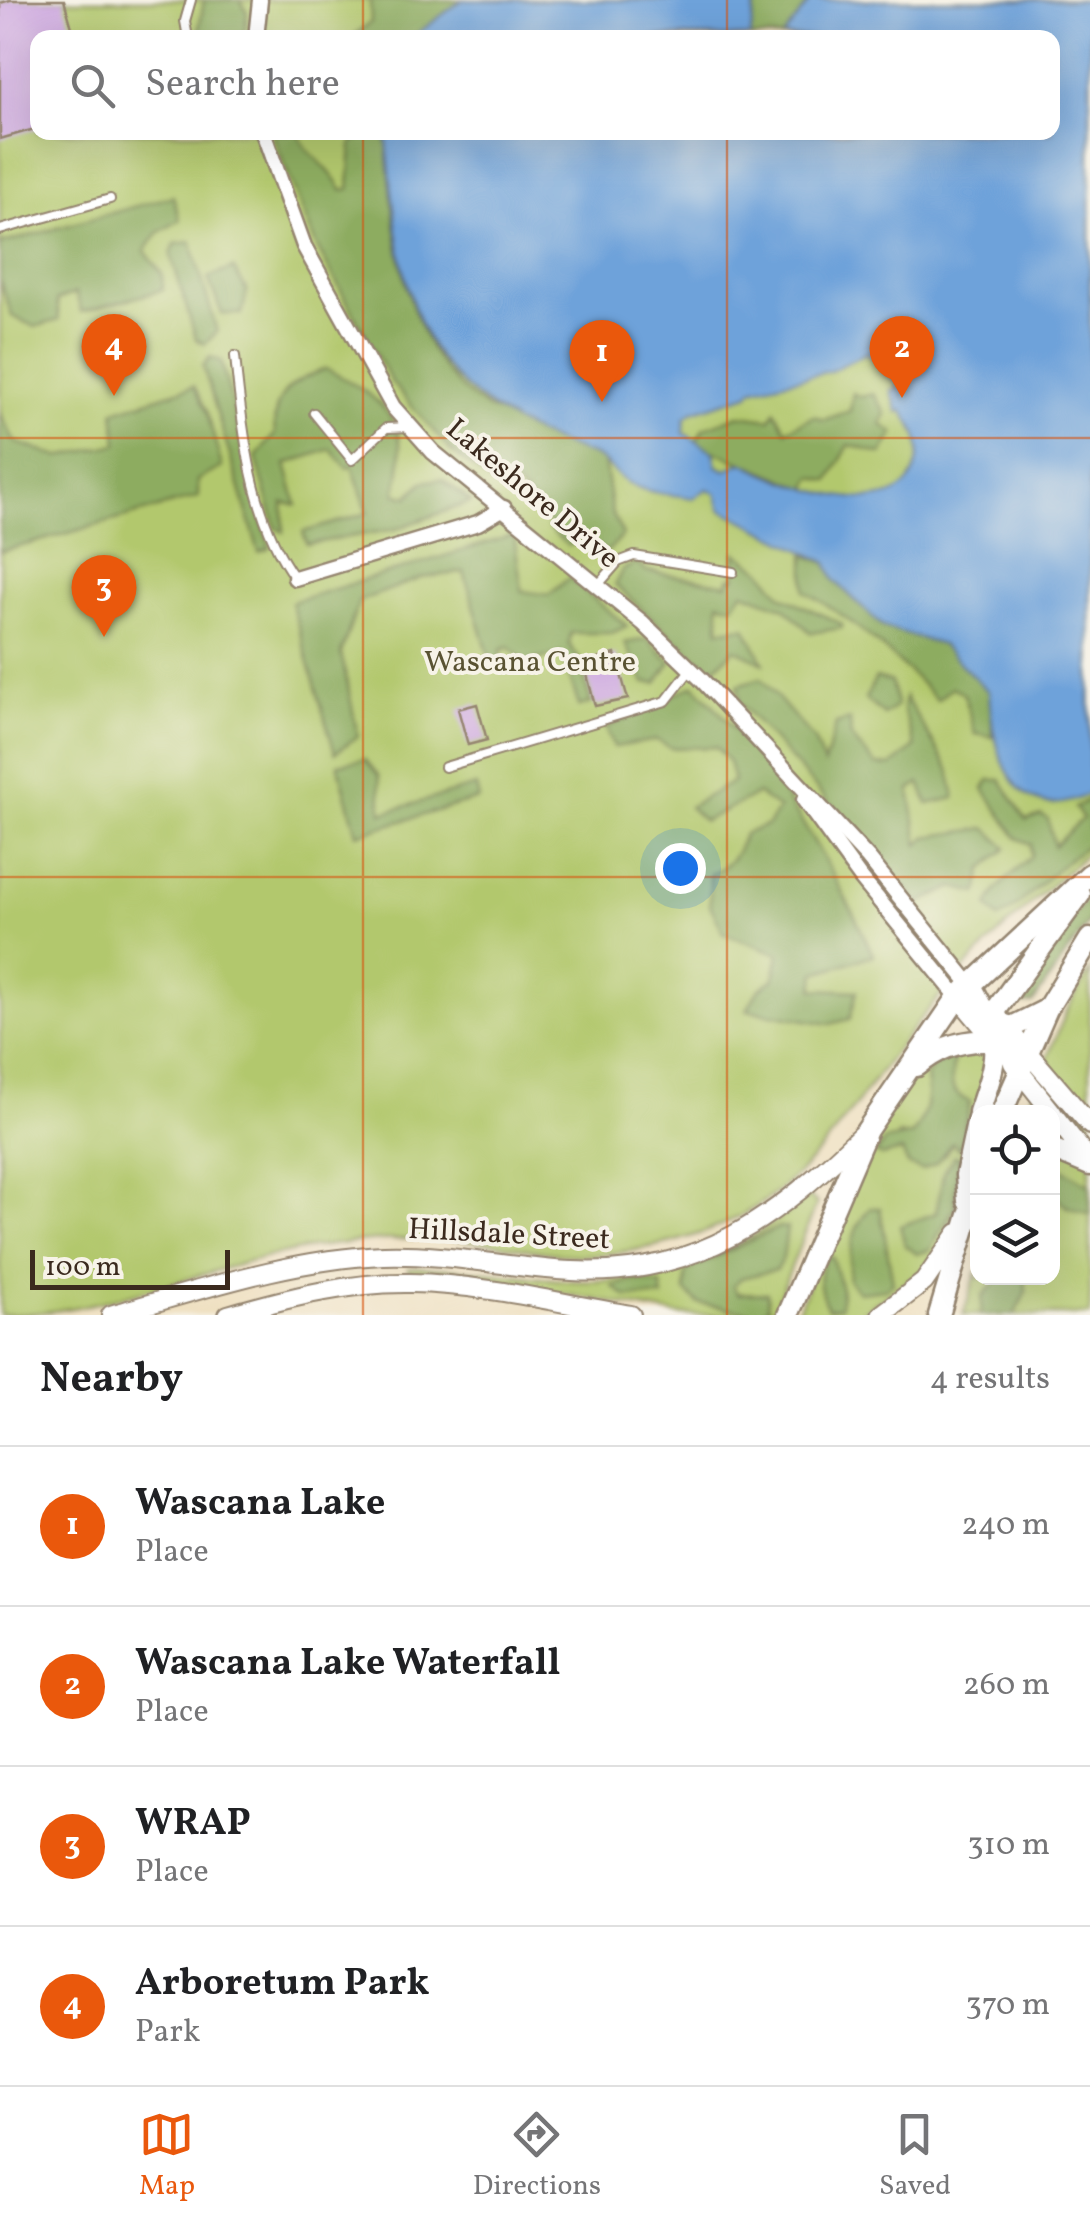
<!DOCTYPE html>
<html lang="en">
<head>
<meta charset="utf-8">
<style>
  :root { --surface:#fff; --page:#f2f2f2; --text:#202124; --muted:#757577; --line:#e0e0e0; --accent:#ea580c }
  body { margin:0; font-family:Vollkorn,serif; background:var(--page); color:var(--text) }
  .controls { position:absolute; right:30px; bottom:30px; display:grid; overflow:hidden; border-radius:20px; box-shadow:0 10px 40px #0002 }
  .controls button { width:90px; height:90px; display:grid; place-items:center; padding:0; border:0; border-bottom:2px solid var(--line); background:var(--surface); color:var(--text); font:50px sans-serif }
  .scale { position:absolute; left:30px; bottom:25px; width:200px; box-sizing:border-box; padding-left:10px; border:5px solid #3b2a1e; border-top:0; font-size:28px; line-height:35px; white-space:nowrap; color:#3b2a1e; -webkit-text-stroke:8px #f7f3e8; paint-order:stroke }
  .you { position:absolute; left:680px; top:868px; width:35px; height:35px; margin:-25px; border:8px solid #fff; border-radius:50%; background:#1a73e8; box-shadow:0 0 0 15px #1a73e833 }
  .badge { display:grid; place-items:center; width:65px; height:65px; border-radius:50%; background:var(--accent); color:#fff; font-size:32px; font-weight:700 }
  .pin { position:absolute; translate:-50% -82px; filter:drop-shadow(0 2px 5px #0008) }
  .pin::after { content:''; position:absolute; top:52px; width:35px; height:30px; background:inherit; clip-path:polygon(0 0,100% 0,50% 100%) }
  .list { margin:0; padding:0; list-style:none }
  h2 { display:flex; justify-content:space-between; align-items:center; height:130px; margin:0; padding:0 40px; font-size:42px }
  h2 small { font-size:32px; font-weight:400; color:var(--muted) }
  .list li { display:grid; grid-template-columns:65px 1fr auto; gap:30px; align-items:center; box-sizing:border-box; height:160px; padding:0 40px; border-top:2px solid var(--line) }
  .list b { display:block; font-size:38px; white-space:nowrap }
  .list p { margin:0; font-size:32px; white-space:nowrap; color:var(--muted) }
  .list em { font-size:32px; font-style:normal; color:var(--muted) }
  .icon { flex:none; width:55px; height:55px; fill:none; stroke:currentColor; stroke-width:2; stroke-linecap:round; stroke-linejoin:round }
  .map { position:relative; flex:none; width:1090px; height:1315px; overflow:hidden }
  .search { position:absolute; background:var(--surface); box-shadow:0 10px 40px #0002; left:30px; right:30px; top:30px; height:110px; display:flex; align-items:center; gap:25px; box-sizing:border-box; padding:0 35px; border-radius:20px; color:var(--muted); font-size:38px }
  .sheet { height:770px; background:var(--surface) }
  nav { display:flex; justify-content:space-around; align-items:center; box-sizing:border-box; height:140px; border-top:2px solid var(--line); background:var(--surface); font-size:28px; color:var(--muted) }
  nav a { display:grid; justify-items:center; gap:5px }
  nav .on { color:var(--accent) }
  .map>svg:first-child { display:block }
  .green { fill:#b2c86d; stroke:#767946; stroke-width:2.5; fill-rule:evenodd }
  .forest { fill:#8dac60; stroke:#646b3f; stroke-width:2.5 }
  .water { fill:#6ea2da; stroke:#54667c; stroke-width:2.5; fill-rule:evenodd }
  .building { fill:#cba4e0 }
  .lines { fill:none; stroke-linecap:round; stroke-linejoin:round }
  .service-casing { stroke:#958570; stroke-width:12 }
  .minor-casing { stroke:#958570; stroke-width:19 }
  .tertiary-casing { stroke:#958570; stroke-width:22 }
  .secondary-casing { stroke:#958570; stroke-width:25 }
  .service { stroke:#fff; stroke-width:8 }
  .minor { stroke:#fff; stroke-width:14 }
  .tertiary { stroke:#fff; stroke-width:18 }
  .secondary { stroke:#fff; stroke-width:20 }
  .grid { fill:none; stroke:#d7540e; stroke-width:2.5; stroke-opacity:0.55 }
  .labels { text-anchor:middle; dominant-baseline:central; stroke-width:8; stroke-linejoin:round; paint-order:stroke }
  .street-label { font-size:30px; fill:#3b2a1e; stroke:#f7f3e8 }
  .park-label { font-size:30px; fill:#595232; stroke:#f7f3e8 }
</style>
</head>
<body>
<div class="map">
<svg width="1090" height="1315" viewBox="0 0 1090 1315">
  <rect width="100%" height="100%" fill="#f7f3e8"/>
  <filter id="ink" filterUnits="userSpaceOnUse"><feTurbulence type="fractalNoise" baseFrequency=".01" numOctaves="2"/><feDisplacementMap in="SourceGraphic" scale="20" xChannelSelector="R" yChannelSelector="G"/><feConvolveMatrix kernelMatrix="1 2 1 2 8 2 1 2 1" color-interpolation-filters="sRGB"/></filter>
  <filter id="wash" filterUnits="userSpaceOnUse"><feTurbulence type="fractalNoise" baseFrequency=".0048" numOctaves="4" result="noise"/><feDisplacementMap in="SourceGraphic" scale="40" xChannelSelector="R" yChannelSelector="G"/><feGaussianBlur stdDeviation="2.25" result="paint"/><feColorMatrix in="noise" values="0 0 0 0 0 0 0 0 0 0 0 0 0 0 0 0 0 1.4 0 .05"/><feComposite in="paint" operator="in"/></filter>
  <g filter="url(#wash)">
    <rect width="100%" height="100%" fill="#efe0c1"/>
    <g class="green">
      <path d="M0,0H1090V850C1034,901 977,950 929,1009C818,1142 802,1229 608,1254C566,1260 529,1248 489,1243C439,1237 388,1238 338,1244C225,1257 112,1315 0,1315ZM38,38H1052V132H38Z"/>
      <path d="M1090,970V1315H963L977,1271L978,1278H1052V1112H1025L1066,1012Z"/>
      <path d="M987,1046L990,1060L962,1158L956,1210L943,1243L923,1270L858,1315H796C823,1251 880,1085 941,1053C953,1047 973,1048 987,1046ZM954,1060C949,1084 948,1090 970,1103L959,1148L953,1142L944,1155L908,1165L902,1150L893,1152L898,1135H912C926,1117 930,1099 926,1076Z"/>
      <path d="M809,1196L817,1203L772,1315H681L469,1277L409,1275L408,1268C461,1266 509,1276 561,1280C651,1288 740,1254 809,1196ZM779,1227L733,1286L737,1294L767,1293L698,1303L705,1261L742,1248Z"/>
    </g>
    <g class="forest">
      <path d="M204,0H241L247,13L244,37L198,35Z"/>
      <path d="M370,0H462L413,37L351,38L371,22Z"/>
      <path d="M756,0H811L783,37L750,38Z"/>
      <path d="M272,133H298C308,158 327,162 342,190L349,189L352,143L364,133H386C395,225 397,350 485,407C494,413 505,413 514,419C544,436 573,447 604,460L612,514L623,535L607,552L585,539L568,546L549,529L548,519L516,485L499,489L450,450L392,383L316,245Z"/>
      <path d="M173,196L180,220L158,233L145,251L162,274L163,290L81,312L76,293L57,300L59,320L35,327L12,316L0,280V244Z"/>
      <path d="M191,242L217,332L205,344L196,339L171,255L175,244Z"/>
      <path d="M233,268L247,291L242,314H222L208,278Z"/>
      <path d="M210,357L221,361L270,548L259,552L203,366Z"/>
      <path d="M326,369C383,397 415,424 395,493L408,497L423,482L442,479L471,502L396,529L307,544L303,532L368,513L352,465L347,468L331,449L286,464L297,505L283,503L284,532L276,528L256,457L275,434C271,395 291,381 326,369Z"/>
      <path d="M194,386L207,412L222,467L198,480V497L0,552V413L15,442L59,457L118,444L114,411Z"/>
      <path d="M853,393L860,397L874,394L886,414L881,424L894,433L882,454L849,445L829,481L813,477L807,489L695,443L704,428L739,415L770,419L775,411L786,430L814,416L823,420L850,411Z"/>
      <path d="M514,535L522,591L549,595L569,578L627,626L612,633H571L569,644L580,660L591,703L579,706L562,654L525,662L509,647L501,650L500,665L493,669L464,572L421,578L359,601L341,653L358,736L335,753L291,602Z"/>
      <path d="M736,552L762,571L782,596L842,624V628L811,633L785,608L743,592L733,606L719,602V630L745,627L764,663L735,649L711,671L615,585L622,570L637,563L646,571L728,584L729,578H735Z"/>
      <path d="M805,555L827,563L835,581L883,627L942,645L990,692L993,737L975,734L964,694L952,687L937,700C896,657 856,622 805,591Z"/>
      <path d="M647,639L671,662L657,683H645L625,643Z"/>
      <path d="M761,678L814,740L824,764L836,724L850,720L851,737L876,765L891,766L915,747L903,709L905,697L949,769L955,798L928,804L920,783L910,790L919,845L926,837L986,828L1007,848L983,869L978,893L954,887L919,903L740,703L738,685Z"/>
      <path d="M876,678L891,682L897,706L884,715L865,699Z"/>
      <path d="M694,685C770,761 830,859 873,955L816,973L814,989L857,991L850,1019L830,1024L747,1010L758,990L774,979L779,954L724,933L710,905V874C730,865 737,855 744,834L768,825L779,809L758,794L704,821L689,807L734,781L729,762L716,747L671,748L657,740L614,747L606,728Z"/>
      <path d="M365,759L379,776L382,813L476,786L479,799L357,834L338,764Z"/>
      <path d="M989,780H1001L1026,820L1041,815L1048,819L1054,846L1083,818L1075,808L1090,798V844C1056,864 1033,897 999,919L988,906L997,889L1031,856V844L1017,838L984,789Z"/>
      <path d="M1090,893V920L1033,1003L1021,1004L1015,995Z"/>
      <path d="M953,1058C953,1082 945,1091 970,1102L960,1149L952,1143L935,1164L922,1170L908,1165L902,1151L882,1156L876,1153L884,1141L912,1135C926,1117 930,1099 926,1076L938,1062Z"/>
      <path d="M954,1156L959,1157L954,1208L930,1250L917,1254L905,1245L900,1226L936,1213L944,1171Z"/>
      <path d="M1054,1164L1090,1185V1214L1068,1207L1053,1194Z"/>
      <path d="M870,1208H880L893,1283L885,1289L859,1292L848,1280C851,1252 850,1230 870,1208Z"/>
      <path d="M779,1227L787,1228L783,1258L776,1270L741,1278L733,1286L738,1294L767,1293L768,1308L758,1314L698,1303L685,1291L686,1271Z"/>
      <path d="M827,1256L832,1257L841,1289L840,1307L828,1309C819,1290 815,1275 827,1256Z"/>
      <path d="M1000,1278H1025L1026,1292L1014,1315H981L983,1295Z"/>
      <path d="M637,1280L661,1285L663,1297H626L613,1286Z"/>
    </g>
    <g class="water">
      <path d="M462,0H756L750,37H413Z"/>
      <path d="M811,0H1090V793C1014,834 992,749 989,692L942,645L883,627L835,581L827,563L721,509L716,493L707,489L694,498C669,494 641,494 621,478C610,470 606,460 592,455C409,393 403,308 386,133L1052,132V38L783,37ZM866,353L883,367L880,370L896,381L898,388L891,390L898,412L903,411C915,430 924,441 916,467C899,530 779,482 742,462L726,470L717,466L714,452L684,433L685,418L692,412L749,394L752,389L831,371Z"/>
    </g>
    <g id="blocks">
      <g class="building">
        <path d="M10,0H64L73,31L72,38H38V128L0,139V3Z"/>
        <path d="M615,654L628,699L595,706L584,663Z"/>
        <path d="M477,704L487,740L468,745L458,709Z"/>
      </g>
    </g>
  </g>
  <g filter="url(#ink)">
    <use href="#blocks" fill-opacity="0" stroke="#958570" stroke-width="2.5"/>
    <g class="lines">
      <g class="service-casing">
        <g id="service">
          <path d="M188,38L185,21L191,0"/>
          <path d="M0,230L110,199"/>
          <path d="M235,356C242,428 251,519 295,578"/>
          <path d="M314,413L352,460L386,428L411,427"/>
          <path d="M598,585L618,562L634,556L733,572"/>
          <path d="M445,767L666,701L691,669"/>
        </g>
      </g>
      <g class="minor-casing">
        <g id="minor">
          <path d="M256,38L260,0"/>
          <path d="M263,132L304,246L393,407L433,452L643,623L701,679L868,858L970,984"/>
          <path d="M295,578L478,523L504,508"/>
          <path d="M804,800L860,877L958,997"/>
        </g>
      </g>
      <g class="tertiary-casing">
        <g id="tertiary">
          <path d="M958,997L990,1035"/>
          <path d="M999,1019L1090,1125"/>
          <path d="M1013,1063L1052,1112"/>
          <path d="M1052,1113L1090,1161"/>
          <path d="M111,1315C200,1290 290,1259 384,1255C448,1253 509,1268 572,1271C697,1278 779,1215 863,1133"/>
          <path d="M228,1315C287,1298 348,1282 410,1283C485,1284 557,1303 631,1315"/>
          <path d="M881,1315L924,1282L958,1233"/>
        </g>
      </g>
      <g class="secondary-casing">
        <g id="secondary">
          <path d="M970,984C1003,1041 999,1053 979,1112"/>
          <path d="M986,1019L1012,1027L1046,1010"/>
          <path d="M917,1066C942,1044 973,1037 1006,1043"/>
          <path d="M1018,1069L998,1031L996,1010L1080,894"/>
          <path d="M1002,1112L1047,1009L1090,939"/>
          <path d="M1052,1149L1090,1165"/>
          <path d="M968,1201L966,1175L978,1118"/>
          <path d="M788,1315L867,1130L958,997L1090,874"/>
          <path d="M939,1315L978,1185"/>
        </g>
      </g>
      <use href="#service" class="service"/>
      <use href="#minor" class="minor"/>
      <use href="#tertiary" class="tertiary"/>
      <use href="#secondary" class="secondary"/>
    </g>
  </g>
  <path class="grid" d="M363,0V38M727,0V38M363,132V1315M727,132V1315M0,438H1090M0,877H1090"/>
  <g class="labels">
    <g class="street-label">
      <text transform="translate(532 494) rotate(40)">Lakeshore Drive</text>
      <text transform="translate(509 1235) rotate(3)">Hillsdale Street</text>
    </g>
    <g class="park-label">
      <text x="530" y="663">Wascana Centre</text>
    </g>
  </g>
</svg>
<div class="controls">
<button><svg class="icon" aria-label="locate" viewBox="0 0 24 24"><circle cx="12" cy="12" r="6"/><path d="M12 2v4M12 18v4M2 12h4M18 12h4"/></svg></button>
<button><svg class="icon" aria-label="layers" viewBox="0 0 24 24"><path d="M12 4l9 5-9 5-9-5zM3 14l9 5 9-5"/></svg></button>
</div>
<div class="scale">100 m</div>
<div class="you"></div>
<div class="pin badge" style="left:602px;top:402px">1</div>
<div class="pin badge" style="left:902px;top:398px">2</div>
<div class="pin badge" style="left:104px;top:637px">3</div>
<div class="pin badge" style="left:114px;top:396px">4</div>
<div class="search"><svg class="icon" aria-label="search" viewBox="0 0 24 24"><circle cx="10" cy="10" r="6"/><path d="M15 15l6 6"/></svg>Search here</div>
</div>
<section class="sheet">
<h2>Nearby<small>4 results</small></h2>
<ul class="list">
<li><span class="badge">1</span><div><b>Wascana Lake</b><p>Place</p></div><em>240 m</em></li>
<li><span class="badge">2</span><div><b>Wascana Lake Waterfall</b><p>Place</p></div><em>260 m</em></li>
<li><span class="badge">3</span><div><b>WRAP</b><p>Place</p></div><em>310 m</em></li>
<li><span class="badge">4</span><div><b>Arboretum Park</b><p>Park</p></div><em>370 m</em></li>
</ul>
</section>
<nav>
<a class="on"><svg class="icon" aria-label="map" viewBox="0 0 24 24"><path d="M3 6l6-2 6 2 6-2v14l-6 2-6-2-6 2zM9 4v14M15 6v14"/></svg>Map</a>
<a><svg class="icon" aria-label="directions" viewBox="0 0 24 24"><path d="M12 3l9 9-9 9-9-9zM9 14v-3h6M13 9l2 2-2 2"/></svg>Directions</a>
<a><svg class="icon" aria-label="saved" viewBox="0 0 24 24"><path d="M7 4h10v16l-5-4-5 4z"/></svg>Saved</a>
</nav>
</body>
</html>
